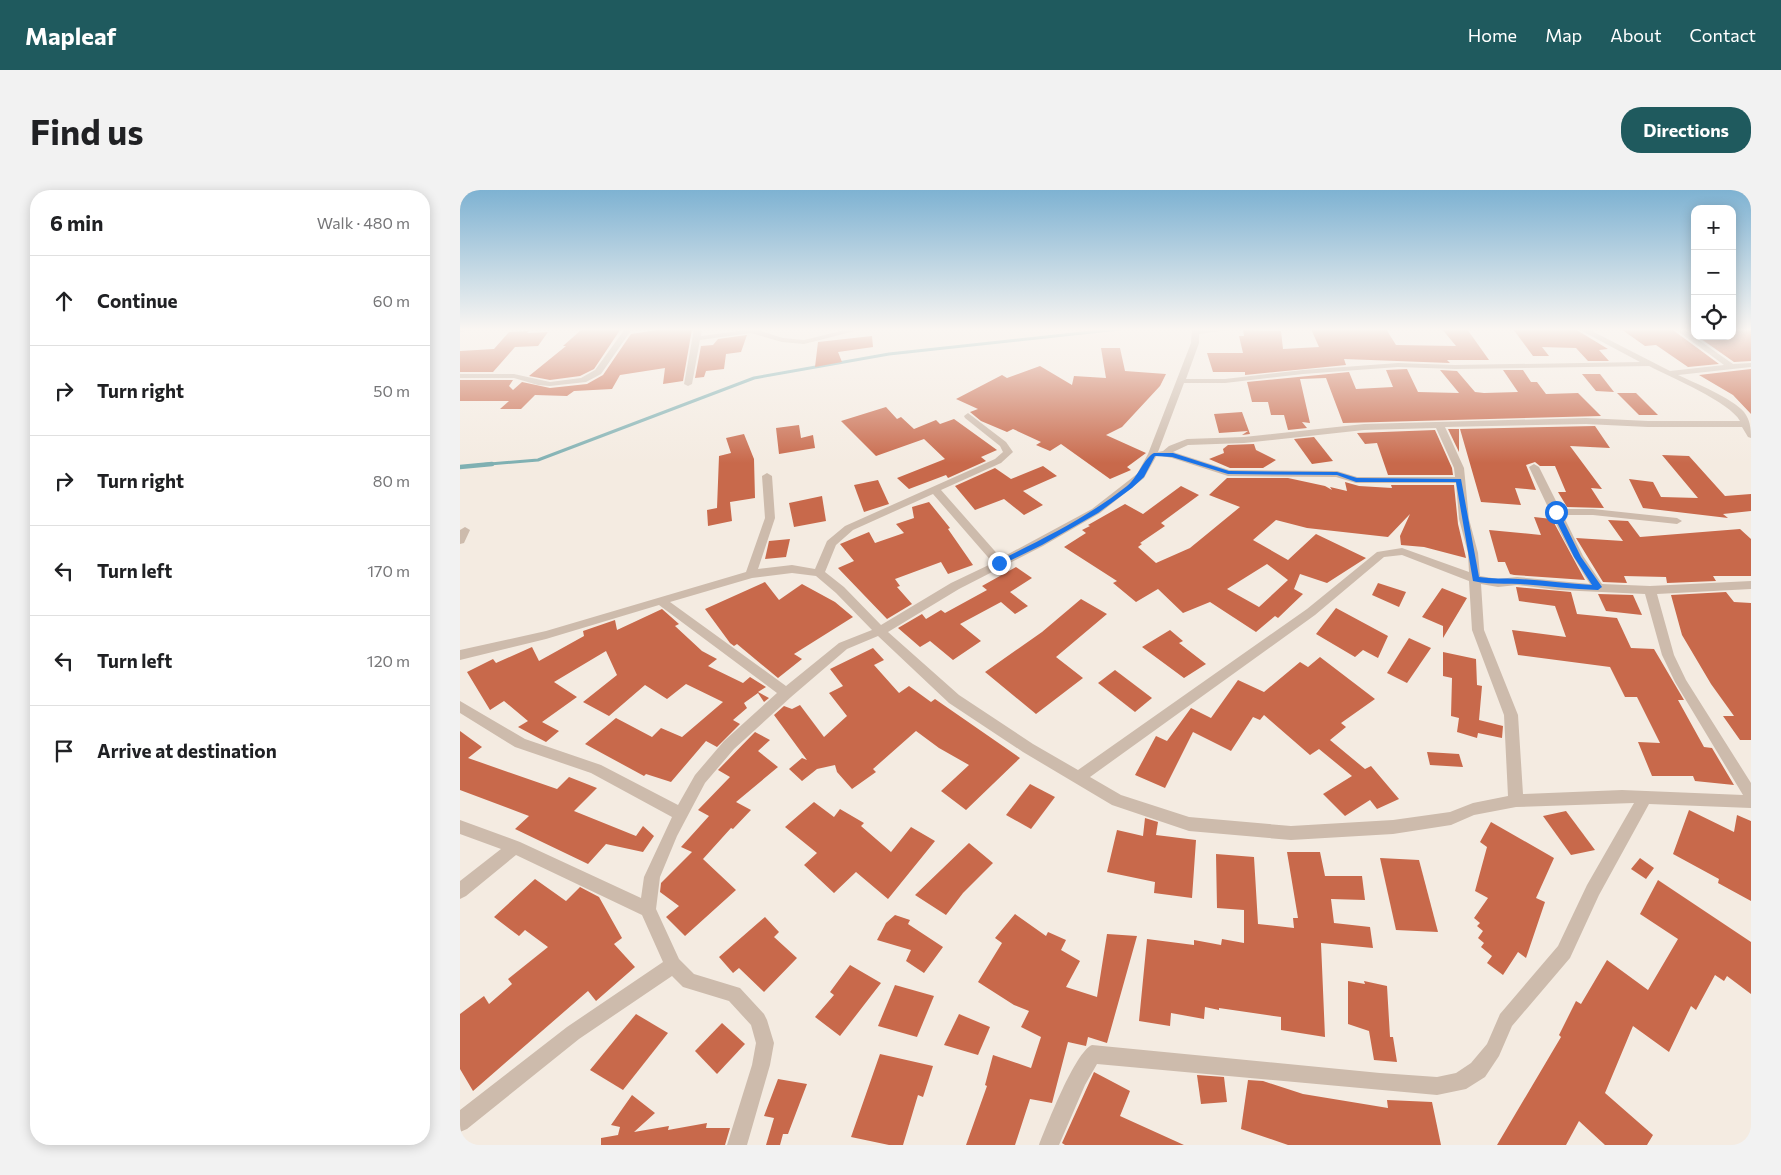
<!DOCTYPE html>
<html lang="en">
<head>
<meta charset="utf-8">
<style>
  :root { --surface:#fff; --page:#f2f2f2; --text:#202124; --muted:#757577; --line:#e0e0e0; --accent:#1f5a5e }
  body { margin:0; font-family:Commissioner,sans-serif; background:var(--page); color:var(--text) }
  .controls { position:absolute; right:15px; top:15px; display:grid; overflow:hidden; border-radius:10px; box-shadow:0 2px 12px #0003 }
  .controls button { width:45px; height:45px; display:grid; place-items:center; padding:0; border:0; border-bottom:1px solid var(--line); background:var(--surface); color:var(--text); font:25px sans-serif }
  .stop { position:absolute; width:15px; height:15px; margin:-11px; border:4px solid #1a73e8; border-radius:50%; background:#fff }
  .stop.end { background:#1a73e8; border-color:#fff; box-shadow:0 1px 5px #0008 }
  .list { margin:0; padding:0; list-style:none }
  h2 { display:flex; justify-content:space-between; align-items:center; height:65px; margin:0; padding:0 20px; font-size:21px }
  h2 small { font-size:16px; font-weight:400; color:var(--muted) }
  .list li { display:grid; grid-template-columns:32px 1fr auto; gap:15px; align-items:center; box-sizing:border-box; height:90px; padding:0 20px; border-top:1px solid var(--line) }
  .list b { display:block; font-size:19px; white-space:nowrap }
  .list em { font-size:16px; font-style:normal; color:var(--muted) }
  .icon { flex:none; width:28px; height:28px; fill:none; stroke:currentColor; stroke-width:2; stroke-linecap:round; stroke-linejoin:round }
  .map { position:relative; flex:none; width:1291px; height:955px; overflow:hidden; border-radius:20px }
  header { display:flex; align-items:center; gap:30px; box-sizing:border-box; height:70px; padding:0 25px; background:var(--accent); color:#fff }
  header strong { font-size:24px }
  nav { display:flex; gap:28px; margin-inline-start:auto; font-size:18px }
  .intro { display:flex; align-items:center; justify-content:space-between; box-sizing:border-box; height:120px; padding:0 30px }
  h1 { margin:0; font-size:35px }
  .button { padding:12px 22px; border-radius:20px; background:var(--accent); color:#fff; font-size:18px; font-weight:700 }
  main { display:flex; gap:30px; padding:0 30px }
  aside { flex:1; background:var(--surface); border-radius:20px; box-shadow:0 2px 12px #0003 }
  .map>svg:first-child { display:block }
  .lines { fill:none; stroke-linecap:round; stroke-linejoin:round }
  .stream-far1 { stroke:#7fb0b2; stroke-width:3 }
  .stream { stroke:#7fb0b2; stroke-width:4.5 }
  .building { fill:#c8694b; fill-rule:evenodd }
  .minor { fill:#cdbbac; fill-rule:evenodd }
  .route { fill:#1a73e8 }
</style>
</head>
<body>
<header>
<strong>Mapleaf</strong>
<nav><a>Home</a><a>Map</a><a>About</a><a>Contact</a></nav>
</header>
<div class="intro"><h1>Find us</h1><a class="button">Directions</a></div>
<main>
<aside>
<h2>6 min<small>Walk · 480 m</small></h2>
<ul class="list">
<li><svg class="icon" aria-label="ahead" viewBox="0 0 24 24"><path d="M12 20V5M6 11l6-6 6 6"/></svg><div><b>Continue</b></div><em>60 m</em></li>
<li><svg class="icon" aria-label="right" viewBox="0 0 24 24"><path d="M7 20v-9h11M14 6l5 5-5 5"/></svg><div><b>Turn right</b></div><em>50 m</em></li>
<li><svg class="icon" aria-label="right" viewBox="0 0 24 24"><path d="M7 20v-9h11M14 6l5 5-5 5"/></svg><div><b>Turn right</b></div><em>80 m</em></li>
<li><svg class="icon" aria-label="left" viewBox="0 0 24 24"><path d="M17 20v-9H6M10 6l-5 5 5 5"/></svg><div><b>Turn left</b></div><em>170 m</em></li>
<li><svg class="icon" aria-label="left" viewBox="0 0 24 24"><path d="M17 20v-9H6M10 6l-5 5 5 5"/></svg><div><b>Turn left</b></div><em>120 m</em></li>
<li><svg class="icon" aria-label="arrive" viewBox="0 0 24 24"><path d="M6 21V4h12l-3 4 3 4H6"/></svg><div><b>Arrive at destination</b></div></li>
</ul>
</aside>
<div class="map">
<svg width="1291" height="955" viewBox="0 0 1291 955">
  <rect width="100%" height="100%" fill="#f4ebe1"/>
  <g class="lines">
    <path class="stream-far1" d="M18,275L78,270L294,188L429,164L659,139"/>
    <path class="stream" d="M0,277L32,274"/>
  </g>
  <g class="building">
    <path d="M203,139H232L223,191L203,194L205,178L160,185L152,199L114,201L107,206L75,205L61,219H40L49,211H0V190H53L49,196L53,200L62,192L90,198L127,194L143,185L171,144Z"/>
    <path d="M851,139H926L936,155L996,156L982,139H1007L1029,170H987L990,173L884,169L886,175L785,185V182H753L747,163H783L779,146H784L783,140L821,141L823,159L859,157Z"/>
    <path d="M1053,139H1115L1148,159L1139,160L1149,171H1128L1116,158L1082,157L1089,166H1073Z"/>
    <path d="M1161,139L1213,140L1259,174L1228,177L1196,155L1185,156Z"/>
    <path d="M1291,139V171L1274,172L1237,146H1272V140Z"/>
    <path d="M121,140H160L134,179L120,186L90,190L69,186L106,156H103Z"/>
    <path d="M69,141L67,143L88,142L78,156L55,157L33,182H0V161L34,159L49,142Z"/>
    <path d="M287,145L281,162L266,164L264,179L246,181L244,187L235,188L241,156L253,155L258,149Z"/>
    <path d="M412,146L413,157L378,162L382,172L355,177L358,152Z"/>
    <path d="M641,158H660L665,181L706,184L700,196L662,237L646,245L686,263L667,277L671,280L650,289L601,254L590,261L576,255L581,252L553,239L547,242L521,231L510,222L518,219L496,209L542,185L547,188L580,176L612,195L614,186L646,188Z"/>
    <path d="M947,179L958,202L999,203L980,180L997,181L1015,202L1024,203L1058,202L1043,180H1063L1071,192H1077L1086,204L1118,203L1141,226L883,233L866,188L840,189L850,233L842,232L847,238L828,240L824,225H811L808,212H792L787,192L889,182L896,199L933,197L926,180Z"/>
    <path d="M1291,179V224L1273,205L1239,185Z"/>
    <path d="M1122,184H1140L1154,202L1136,201Z"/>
    <path d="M1157,203H1176L1198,225H1179Z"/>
    <path d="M426,217L437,229L441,227L454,239L476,230L480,234L494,229L537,260L521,267L526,271L488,288L486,285L449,299L437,288L485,269L464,249L416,266L381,231Z"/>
    <path d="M782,222L790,244L782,245L788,241L759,243L754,224Z"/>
    <path d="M339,235L341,248L353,245L355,258L319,264L316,238Z"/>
    <path d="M1135,236L1150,258L1110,256L1142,299L1131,298L1144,318L1107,317L1098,302H1106L1095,276H1080L1075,272L1066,275L1076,300L1055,298L1061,315L1021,312L1000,239Z"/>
    <path d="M988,239H999V262Z"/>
    <path d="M975,240L992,278L993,285H928L917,253L905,254L897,243Z"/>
    <path d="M284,244L294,269L295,308L270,312L272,331L248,336L247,320L257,318L259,266L271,263L266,248Z"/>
    <path d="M854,247L873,271L852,274L834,249Z"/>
    <path d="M794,254L796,260L816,270L803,278H770L749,269L764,263L763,259L768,255Z"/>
    <path d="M1202,265L1229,266L1265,306L1291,304V321L1263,324L1268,328L1183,318L1169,289L1193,292L1201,307L1238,308Z"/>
    <path d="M583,276L597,286L563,301L583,315L564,325L544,309L515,320L495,296L535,278L551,289Z"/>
    <path d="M767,288H828L865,296L872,300L870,297L887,301L885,292L899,296L932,298L931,295H994L998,334L1006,368L964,357L941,355L940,346L950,324L928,347L847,338L816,330L793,350L828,370L856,344L906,368L867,393L840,384L834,399L843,404L818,428L815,426L796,442L750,412L723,423L698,399L676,412L653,393L657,391L604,357L626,343L622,340L630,336L628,335L665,314L683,324L721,296L739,305L701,333L705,336L680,353L682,354L678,357L696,373L730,358L780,317L749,305ZM807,374L828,390L799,417L767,399Z"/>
    <path d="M418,290L429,314L404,322L394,295Z"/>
    <path d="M362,306L366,331L334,337L329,313Z"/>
    <path d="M469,312L490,338L488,339L513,375L488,384L481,372L435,389L440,396L437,397L452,414L427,429L378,378L394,371L380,354L409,342L415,353L444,343L436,334L454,328L452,317Z"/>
    <path d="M1074,327L1092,329L1125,390L1054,385L1050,384L1045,372H1038L1029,340L1081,345Z"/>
    <path d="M1148,330L1168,331L1180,347L1280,339L1291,349V386H1253L1256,391L1207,393L1206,387L1164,386L1167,393L1143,392L1116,348L1163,351Z"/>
    <path d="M330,349L326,367L305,369L309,351Z"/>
    <path d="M556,377L572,388L550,402L568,416L555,424L541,412L500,434L521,451L493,470L470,451L460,457L438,438L462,424L466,429L481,420L485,423L527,400L522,396Z"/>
    <path d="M305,392L319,410L342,394L375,412L393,427L334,464L342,469L318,488L277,454L274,456L270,453L245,419Z"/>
    <path d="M918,393L946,402L939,417L912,405Z"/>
    <path d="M1056,397L1111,402L1117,424L1157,428L1171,458L1194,459L1224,510H1218L1244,557L1252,558L1274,595L1235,591L1233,586H1192L1178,552L1200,553L1177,507H1165L1150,477L1058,465L1052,440L1106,447L1095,416L1059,411Z"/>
    <path d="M982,398L1007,408L983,448V436L962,427Z"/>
    <path d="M1266,402L1274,412L1291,413V550H1280L1263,526H1274L1251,494L1222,445L1211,405Z"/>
    <path d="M1138,404L1173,405L1182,425L1146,421Z"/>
    <path d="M621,409L647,424L596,467L623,488L576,524L525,482L582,442Z"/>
    <path d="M876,418L928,446L918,468L903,460L895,467L856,444Z"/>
    <path d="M202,419L219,434L215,436L242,461L257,469L248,476L283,493L290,487L306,497L298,502L309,508L304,512L298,503L284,513L287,518L273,530L280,534L257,557L246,551L211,592L186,584L184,586L125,554L156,528L192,547L201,538L222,547L263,512L226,494L207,509L185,495L149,526L123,512L157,485L146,461L94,492L117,507L82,532L99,541L86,552L58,537L68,531L44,511L30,520L7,482L33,469L36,473L72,457L79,471L124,446L123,441L155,430L157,440Z"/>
    <path d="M710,440L723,451L719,453L746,474L724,488L682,457Z"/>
    <path d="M949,448L971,458L947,493L927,483Z"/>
    <path d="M413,458L424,470L414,475L439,503L449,496L471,512L475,509L560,568L506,620L481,601L509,575L479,558L456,541L413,579L416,582L392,599L377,582L375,575L357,579L342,591L329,579L342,568L347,570L314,525L324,516L332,519L340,515L364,547L387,526L369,503L383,496L370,479Z"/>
    <path d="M983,462L1016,469L1017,495L1022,496L1019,530L1043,536L1042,548L1018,543L1017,548L997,542L999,528L991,526L992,488L983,486Z"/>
    <path d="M860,467L915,509L881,533L886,537L870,550L905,579L911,576L939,609L917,619L910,610L885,626L863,604L892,586L859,559L850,565L804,525L800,530L793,527L771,561L733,542L705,598L675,585L696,546L707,551L731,518L751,528L778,490L804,502L840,472L848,477Z"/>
    <path d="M655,480L692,508L675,522L638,493Z"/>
    <path d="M0,541L22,557L8,568L97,599L109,587L137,598L114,621L176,646L183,636L194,646L183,662L146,654L128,674L55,639L69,626L0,600Z"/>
    <path d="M295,542L310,550L298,561L318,577L276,612L291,620L273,639L271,638L243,669L276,700L225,746L206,727L219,716L200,702L201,693L232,662L221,657L249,626L238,620L270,587L258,580Z"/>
    <path d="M967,562L999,564L1003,577L970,575Z"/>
    <path d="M570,594L595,607L571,639L546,625Z"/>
    <path d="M354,612L374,627L380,619L404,633L401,636L431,662L451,637L475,651L428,709L396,682L374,703L344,675L357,663L325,637Z"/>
    <path d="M1229,620L1274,642L1277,625L1291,631V711L1258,693L1259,689L1213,664Z"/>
    <path d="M1106,621L1135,660L1111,665L1083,626Z"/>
    <path d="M685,628L698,632L696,645L736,650L732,708L694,703L695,692L647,682L657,640L683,646Z"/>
    <path d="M1031,632L1094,668L1076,708L1085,712L1066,768L1058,762L1043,785L1027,773L1032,766L1021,757L1024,753L1018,748L1023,741L1017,736L1020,733L1014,728L1028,708L1015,701L1027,657L1020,652Z"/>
    <path d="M509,653L533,673L503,703L486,725L455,705Z"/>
    <path d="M827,662H860L865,686H902L905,710L871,709L874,733L910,737L913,758L861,753L865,847L821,840V827L759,818V820L745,817L744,829L711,823L710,836L679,831L687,749L734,755V750L761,755L762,749L784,753V720L757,718L756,664L794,667L798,734L834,738L833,728H838Z"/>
    <path d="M920,668L959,670L978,742L936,740Z"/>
    <path d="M1180,668L1194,678L1186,689L1171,679Z"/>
    <path d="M75,689L106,711L120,697L139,707L162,748L154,754L175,777L136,811L128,801L13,901L0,879V824L24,806L29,814L52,794L48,789L88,757L65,740L59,746L34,727Z"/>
    <path d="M1198,690L1291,752V804L1267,786L1264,791L1255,785L1236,820L1231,816L1209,862L1173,836L1145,903L1193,945L1187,955H1145L1119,931L1106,955H1037L1101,847L1099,845L1116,811L1121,814L1147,770L1188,800L1218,749L1180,724Z"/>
    <path d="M555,724L586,746L588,742L606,750L601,760L620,771L606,797L637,807L647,744L677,746L647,853L628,847L626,856L608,852L592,913L570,909L555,955H506L527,896L525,895L533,865L571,878L581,847L561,837L569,821L554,815L518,792L542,753L535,748Z"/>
    <path d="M435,725L450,730L448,734L483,757L464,783L446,771L451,760L417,750L426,733Z"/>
    <path d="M305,727L319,742L314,747L337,768L304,802L279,778L273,783L259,767Z"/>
    <path d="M390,775L421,793L380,846L355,827L374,805L370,802Z"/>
    <path d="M888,791L905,794L904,791L927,796L930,847H933L937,872L914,870L909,841L888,834Z"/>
    <path d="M435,795L474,806L457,847L418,836Z"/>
    <path d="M176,824L208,843L163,900L130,880Z"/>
    <path d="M499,824L530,837L518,865L484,855Z"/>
    <path d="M262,833L285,854L257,884L235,861Z"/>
    <path d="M420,864L473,876L463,907L458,905L443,955H429L391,947Z"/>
    <path d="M634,882L670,901L660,926L724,955H605L602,953Z"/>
    <path d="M737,885L764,887L767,912L741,914Z"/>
    <path d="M318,889L347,894L328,944H323L320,955H306L314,928L304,926Z"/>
    <path d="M788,890L803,891L843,904L928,918L927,910L972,912L981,955H828L781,939Z"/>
    <path d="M172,905L195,923L174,942L209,936L208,940L247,933L246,938H270L265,955H141V948L158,945L160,937L151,935Z"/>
  </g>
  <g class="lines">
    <g class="minor">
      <path d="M0,139H17L0,142Z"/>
      <path d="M165,139H172L141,184L126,192L90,196L78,195L54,188H0V184H54L90,192L121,188L135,180Z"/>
      <path d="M234,139H242L241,146L294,139L323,148L344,150L389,139H403L344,154L322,152L291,143L240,150L232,194L228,196L224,194Z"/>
      <path d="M732,139H776L739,144V153L726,189H765L843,180L938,173L995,175L1180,172L1118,139H1128L1210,181L1264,175L1215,139H1223L1273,174L1291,173V177L1218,185C1235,193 1272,208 1284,222C1290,230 1291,238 1291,248L1288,247L1282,237H1188L1126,234L985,237L1004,278L1009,329L1018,363L1020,386L1038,389L1057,387L1130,394C1105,356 1088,317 1069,277L1074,274L1079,277L1100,319H1133L1217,328L1222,331L1217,334L1133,325H1103L1123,366L1142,394L1190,396L1291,391V399L1197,404L1214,465L1226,490L1291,593V618L1189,614L1139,705L1110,768L1052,836L1039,866L1025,887L1006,899L977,905L637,874L625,895L599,955H579C587,935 615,862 632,855L920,883L977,887L996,883L1011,873L1027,854L1040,824L1098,756L1127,695L1174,613L1056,617L1014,625L991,635L933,644L831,650L729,641L652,615L563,562L489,513L418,446L387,459L331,507L274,559L245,593L217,646L200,687L196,719L219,769L234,784L280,798L304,824L307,830L314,853L310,875L287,955H267L292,875L296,853L291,835L269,811L223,797L212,786L119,849L7,939L0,942V920L107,837L203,772L182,725L56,665L6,706L0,709V691L41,659L0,644V630L60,652L181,708L184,687L212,627L131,583L55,557L0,523V511L65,549L141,575L218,615L235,585L264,551L317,503L199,415L86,449L0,470V460L86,441L286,382L305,328L302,286L307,283L312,286L315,328L298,379L332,375L355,379L367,351L385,336L535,269L543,262L540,256L505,228L504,226L508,223L546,252L553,262L541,273L481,300L541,368L632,319L677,284L688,264L731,153ZM1189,176C1210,187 1270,212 1280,231H1188L1126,228L904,234L784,247L727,249L709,256L703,261L698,262L724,193H765L843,184L938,177L995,179ZM976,238L994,278L995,287H897L877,281L769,280L713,262L728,255L784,253L904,240ZM697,265L712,268L768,286L876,287L896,293H996L999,329L1008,363L1009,382L942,358L917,362L847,419L618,580L573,554L499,505L428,442L499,399L583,356L640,323L684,288ZM473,304L533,373L491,393L421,435L384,397L365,382L376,355L393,340ZM942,365L1009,391L1012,440L1044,525L1048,606L1013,613L990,622L933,630L831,636L729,627L661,605L630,587L855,425L924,367ZM332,383L356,386L376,403L412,440L379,453L326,496L210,412L292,388ZM1021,394L1038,397L1057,395L1098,400L1185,404L1202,465L1215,492L1283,605L1162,600L1063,604L1058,525L1024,440Z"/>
      <path d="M5,337L10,340L4,353L0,354V340Z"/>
    </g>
  </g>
  <linearGradient id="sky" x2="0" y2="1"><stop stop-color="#7eb2d2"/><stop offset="0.51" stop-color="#faf6f2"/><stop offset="1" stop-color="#faf6f2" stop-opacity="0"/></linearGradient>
  <rect width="1291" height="273" fill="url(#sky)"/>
  <path class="route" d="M694,263H713L769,281L877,282L897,288L1001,289L1019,387C1032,389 1044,388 1058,389C1083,390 1107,394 1132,395L1114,367L1092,322L1096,320L1099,322L1121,367L1142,397L1138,400C1111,399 1086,396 1060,394C1043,393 1029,395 1013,391L996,292H896L877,285L768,284L712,267L695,266L684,287L672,298L638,323L582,355L541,375H536V372C581,350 628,327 667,296C678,287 684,268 694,263Z"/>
</svg>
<div class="controls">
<button>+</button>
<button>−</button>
<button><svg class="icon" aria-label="locate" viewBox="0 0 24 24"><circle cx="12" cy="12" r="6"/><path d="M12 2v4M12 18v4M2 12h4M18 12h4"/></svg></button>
</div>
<div class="stop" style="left:1096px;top:322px"></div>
<div class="stop end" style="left:539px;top:373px"></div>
</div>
</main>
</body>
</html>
